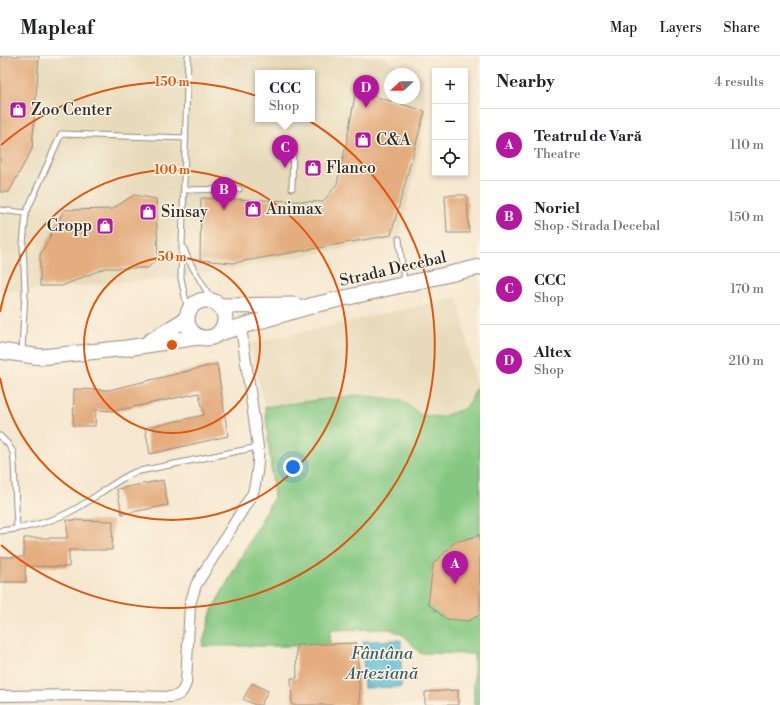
<!DOCTYPE html>
<html lang="en">
<head>
<meta charset="utf-8">
<style>
  :root { --surface:#fff; --page:#f2f2f2; --text:#202124; --muted:#757577; --line:#e0e0e0; --accent:#b5179e }
  body { margin:0; font-family:"Libre Bodoni",serif; background:var(--page); color:var(--text) }
  .controls { position:absolute; right:12px; top:12px; display:grid; overflow:hidden; border-radius:0px; box-shadow:0 2px 6px #0003 }
  .controls button { width:36px; height:36px; display:grid; place-items:center; padding:0; border:0; border-bottom:1px solid var(--line); background:var(--surface); color:var(--text); font:20px sans-serif }
  .compass { position:absolute; left:384px; top:12px; width:36px; height:36px; border-radius:50%; background:var(--surface); box-shadow:0 2px 6px #0003; rotate:248deg }
  .you { position:absolute; left:293px; top:411px; width:14px; height:14px; margin:-10px; border:3px solid #fff; border-radius:50%; background:#1a73e8; box-shadow:0 0 0 6px #1a73e833 }
  .badge { display:grid; place-items:center; width:26px; height:26px; border-radius:50%; background:var(--accent); color:#fff; font-size:13px; font-weight:700 }
  .pin { position:absolute; translate:-50% -33px; filter:drop-shadow(0 1px 2px #0008) }
  .pin::after { content:''; position:absolute; top:21px; width:14px; height:12px; background:inherit; clip-path:polygon(0 0,100% 0,50% 100%) }
  .popup { position:absolute; left:255px; top:14px; width:60px; height:52px; box-sizing:border-box; display:grid; place-content:center; border-radius:0px; background:var(--surface); filter:drop-shadow(0 1px 3px #0005); font-size:13px; white-space:nowrap; color:var(--muted) }
  .popup b { font-size:15px; color:var(--text) }
  .popup::after { content:''; position:absolute; left:50%; top:100%; margin-left:-8px; border:8px solid transparent; border-top-color:var(--surface) }
  .list { margin:0; padding:0; list-style:none }
  h2 { display:flex; justify-content:space-between; align-items:center; height:52px; margin:0; padding:0 16px; font-size:17px }
  h2 small { font-size:13px; font-weight:400; color:var(--muted) }
  .list li { display:grid; grid-template-columns:26px 1fr auto; gap:12px; align-items:center; box-sizing:border-box; height:72px; padding:0 16px; border-top:1px solid var(--line) }
  .list b { display:block; font-size:15px; white-space:nowrap }
  .list p { margin:0; font-size:13px; white-space:nowrap; color:var(--muted) }
  .list em { font-size:13px; font-style:normal; color:var(--muted) }
  .icon { flex:none; width:22px; height:22px; fill:none; stroke:currentColor; stroke-width:2; stroke-linecap:round; stroke-linejoin:round }
  .map { position:relative; flex:none; width:480px; height:649px; overflow:hidden }
  header { display:flex; align-items:center; gap:24px; box-sizing:border-box; height:56px; padding:0 20px; background:var(--surface); border-bottom:1px solid var(--line) }
  header strong { font-size:19px }
  nav { display:flex; gap:22px; margin-inline-start:auto; font-size:14px }
  main { display:flex }
  aside { flex:1; background:var(--surface) }
  .map>svg:first-child { display:block }
  .built { fill:#e7daba; fill-rule:evenodd }
  .green { fill:#83c780; stroke:#577956 }
  .water { fill:#57bed4; stroke:#417480 }
  .building { fill:#e4ad7f }
  .lines { fill:none; stroke-linecap:round; stroke-linejoin:round }
  .service-casing { stroke:#908a7e; stroke-width:7 }
  .minor-casing { stroke:#908a7e; stroke-width:12 }
  .secondary-casing { stroke:#908a7e; stroke-width:17 }
  .service { stroke:#fff; stroke-width:5 }
  .minor { stroke:#fff; stroke-width:10 }
  .secondary { stroke:#fff; stroke-width:15 }
  .ring { fill:none; stroke:#df570e; stroke-width:2 }
  .labels { text-anchor:middle; dominant-baseline:central; stroke-width:3; stroke-linejoin:round; paint-order:stroke }
  .poi-label { font-size:16px; fill:#2b2b2b; stroke:#fcf5e5; text-anchor:start }
  .street-label { font-size:16px; fill:#2b2b2b; stroke:#fcf5e5 }
  .water-label { font-size:17px; font-style:italic; fill:#3a5e66; stroke:#fcf5e5 }
  .centre { fill:#df570e; stroke:#fcf5e5; stroke-width:2 }
  .ring-label { font-size:12px; text-anchor:middle; font-weight:bold; fill:#df570e; stroke:#fcf5e5; stroke-width:3; stroke-linejoin:round; paint-order:stroke }
</style>
</head>
<body>
<header>
<strong>Mapleaf</strong>
<nav><a>Map</a><a>Layers</a><a>Share</a></nav>
</header>
<main>
<div class="map">
<svg width="480" height="649" viewBox="0 0 480 649">
  <rect width="100%" height="100%" fill="#fcf5e5"/>
  <filter id="ink" filterUnits="userSpaceOnUse"><feTurbulence type="fractalNoise" baseFrequency=".025" numOctaves="2"/><feDisplacementMap in="SourceGraphic" scale="8" xChannelSelector="R" yChannelSelector="G"/><feConvolveMatrix kernelMatrix="1 2 1 2 8 2 1 2 1" color-interpolation-filters="sRGB"/></filter>
  <filter id="wash" filterUnits="userSpaceOnUse"><feTurbulence type="fractalNoise" baseFrequency=".012" numOctaves="4" result="noise"/><feDisplacementMap in="SourceGraphic" scale="16" xChannelSelector="R" yChannelSelector="G"/><feGaussianBlur stdDeviation="0.9" result="paint"/><feColorMatrix in="noise" values="0 0 0 0 0 0 0 0 0 0 0 0 0 0 0 0 0 1.4 0 .05"/><feComposite in="paint" operator="in"/></filter>
  <g filter="url(#wash)">
    <rect width="100%" height="100%" fill="#f6e8d0"/>
    <g class="built">
      <path d="M0,0H380L423,21L427,62L399,183L184,221L25,235L0,234ZM258,17H312V63H258ZM390,18H414V42H390Z"/>
      <path d="M458,241L477,332L466,352L441,361L420,359L402,344L358,339L265,351L250,288Z"/>
    </g>
    <path class="green" d="M480,331V649H474V598L420,597L403,579L390,573L330,574L331,588L288,590H202L212,554L274,441L265,351L357,339L402,344L420,359L441,361L466,352L477,332Z"/>
    <path class="water" d="M401,584V631L364,632L363,585Z"/>
    <g id="blocks">
      <g class="building">
        <path d="M0,0H39L32,93L9,136H0Z"/>
        <path d="M356,34L369,39L425,55L391,179L233,207L200,204L201,142L323,146L337,128L346,89Z"/>
        <path d="M134,139L156,143L158,202L148,212H105L62,230H40V199L64,154L112,153Z"/>
        <path d="M445,139H467L469,177H447Z"/>
        <path d="M217,308L228,380L150,398L145,372L204,359L199,337L115,355L96,354L95,370H73L74,333L109,334Z"/>
        <path d="M163,424L168,449L122,458L117,433Z"/>
        <path d="M67,464L113,465L112,494H69V511L25,510L26,526H0V501H24V482H67Z"/>
        <path d="M480,479V559L468,565L446,563L428,548L433,508L455,486Z"/>
        <path d="M357,587L360,649H292L291,622H297L296,589Z"/>
        <path d="M252,627L268,635L261,649H255L243,643Z"/>
        <path d="M458,634V649H425V636Z"/>
      </g>
    </g>
  </g>
  <g filter="url(#ink)">
    <use href="#blocks" fill-opacity="0" stroke="#908a7e" stroke-width="1"/>
    <g class="lines">
      <g class="service-casing">
        <g id="service">
          <path d="M188,0L181,222L188,255"/>
          <path d="M292,132L293,87"/>
          <path d="M184,134L239,133"/>
          <path d="M0,154L26,157"/>
          <path d="M399,183L404,226"/>
          <path d="M183,191L189,205L213,246"/>
          <path d="M22,296L25,235L23,188L26,157L61,78L186,82"/>
          <path d="M0,380L8,388L13,396L14,407L17,473"/>
          <path d="M0,475C27,472 54,466 77,452C97,441 114,425 135,416L258,391"/>
        </g>
      </g>
      <g class="minor-casing">
        <path id="minor" d="M0,640L86,639L170,641C180,640 183,636 186,627L190,548L196,529L253,437C257,421 259,407 258,391L241,271"/>
      </g>
      <g class="secondary-casing">
        <g id="secondary">
          <circle cx="206" cy="263" r="19"/>
          <path d="M219,250L295,249"/>
          <path d="M219,277L314,249L480,211"/>
          <path d="M149,286L186,263"/>
          <path d="M0,295L41,301L127,292L198,281"/>
        </g>
      </g>
      <use href="#service" class="service"/>
      <use href="#minor" class="minor"/>
      <use href="#secondary" class="secondary"/>
    </g>
  </g>
  <g class="ring">
    <circle cx="172" cy="289" r="88"/>
    <path d="M0 256A175 175 0 1 1 0 322"/>
    <path d="M1 89A263 263 0 1 1 1 489"/>
  </g>
  <defs>
    <g id="shop-square" transform="scale(0.9)"><rect x="-9" y="-9" width="18" height="18" rx="4" fill="#b5179e" stroke="#fcf5e5"/><path d="M-5-2.5h2.3a2.7 3.5 0 0 1 5.4 0H5L5.5 6h-11ZM-1.5-2.5h3a1.5 2.3 0 0 0-3 0Z" fill="#fff"/></g>
  </defs>
  <g fill-rule="evenodd">
    <use href="#shop-square" x="18" y="54"/>
    <use href="#shop-square" x="363" y="84"/>
    <use href="#shop-square" x="313" y="112"/>
    <use href="#shop-square" x="253" y="153"/>
    <use href="#shop-square" x="148" y="156"/>
    <use href="#shop-square" x="105" y="170"/>
  </g>
  <g class="labels">
    <g class="poi-label">
      <text x="31" y="54">Zoo Center</text>
      <text x="376" y="84">C&amp;A</text>
      <text x="326" y="112">Flanco</text>
      <text x="266" y="153">Animax</text>
      <text x="161" y="156">Sinsay</text>
      <text x="92" y="170" text-anchor="end">Cropp</text>
    </g>
    <g class="street-label">
      <text transform="translate(393 213) rotate(-13)">Strada Decebal</text>
    </g>
    <g class="water-label">
      <text x="382" y="598">Fântâna<tspan x="382" dy="20">Arteziană</tspan></text>
    </g>
  </g>
  <circle cx="172" cy="289" r="6" class="centre"/>
  <g class="ring-label">
    <text x="172" y="30">150 m</text>
    <text x="172" y="118">100 m</text>
    <text x="172" y="205">50 m</text>
  </g>
</svg>
<div class="controls">
<button>+</button>
<button>−</button>
<button><svg class="icon" aria-label="locate" viewBox="0 0 24 24"><circle cx="12" cy="12" r="6"/><path d="M12 2v4M12 18v4M2 12h4M18 12h4"/></svg></button>
</div>
<svg class="compass" viewBox="-18 -18 36 36"><path d="M0-13l5 13h-10z" fill="#e53935"/><path d="M0 13l5-13h-10z" fill="#757577"/></svg>
<div class="you"></div>
<div class="pin badge" style="left:455px;top:528px">A</div>
<div class="pin badge" style="left:224px;top:154px">B</div>
<div class="pin badge" style="left:285px;top:112px">C</div>
<div class="popup"><b>CCC</b>Shop</div>
<div class="pin badge" style="left:366px;top:52px">D</div>
</div>
<aside>
<h2>Nearby<small>4 results</small></h2>
<ul class="list">
<li><span class="badge">A</span><div><b>Teatrul de Vară</b><p>Theatre</p></div><em>110 m</em></li>
<li><span class="badge">B</span><div><b>Noriel</b><p>Shop · Strada Decebal</p></div><em>150 m</em></li>
<li><span class="badge">C</span><div><b>CCC</b><p>Shop</p></div><em>170 m</em></li>
<li><span class="badge">D</span><div><b>Altex</b><p>Shop</p></div><em>210 m</em></li>
</ul>
</aside>
</main>
</body>
</html>
